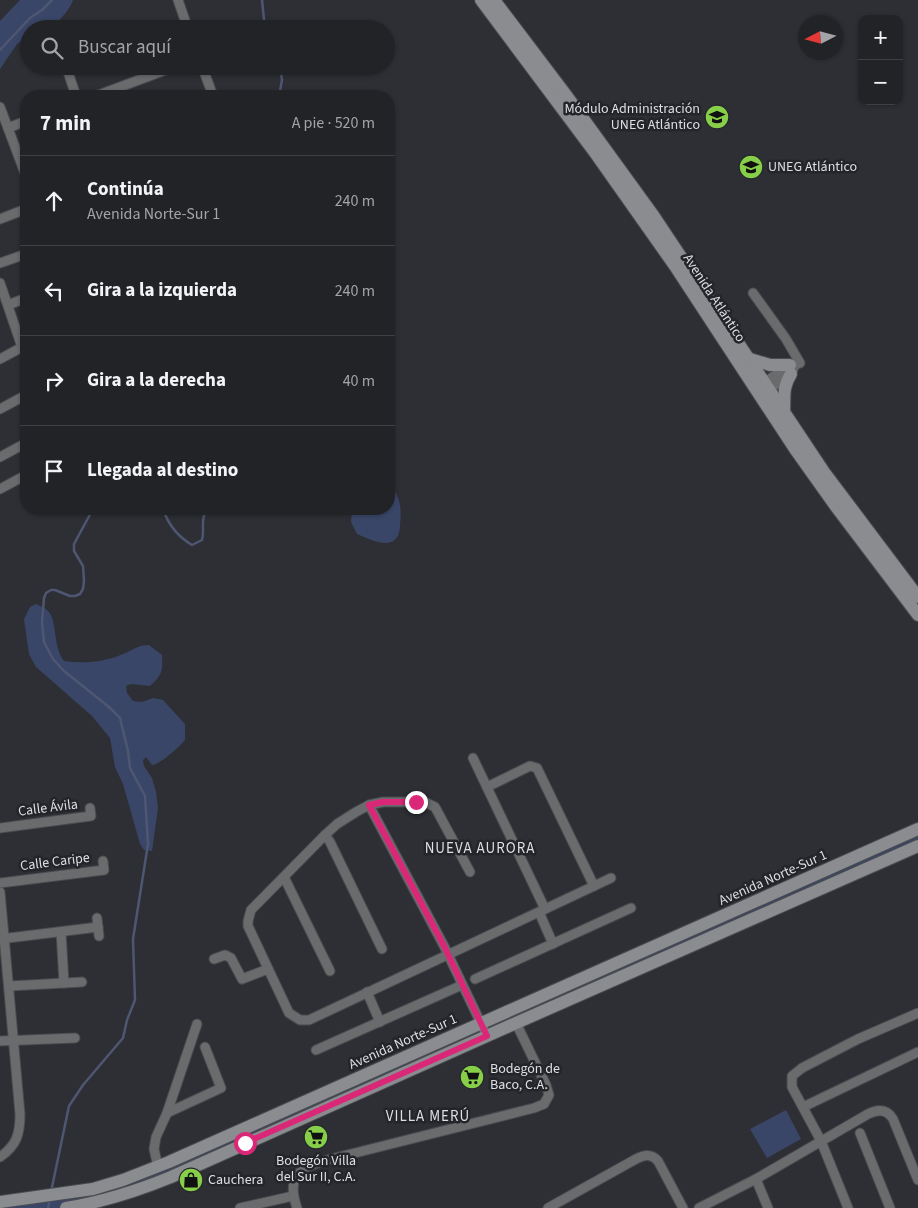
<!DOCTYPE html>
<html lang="es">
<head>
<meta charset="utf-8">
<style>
  :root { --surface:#222327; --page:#2a2b2f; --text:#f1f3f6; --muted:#a2a4a7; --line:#3f4044 }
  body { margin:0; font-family:"Source Sans 3",sans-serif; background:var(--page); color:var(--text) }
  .controls { position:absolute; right:15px; top:15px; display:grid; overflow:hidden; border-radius:10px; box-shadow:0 1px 4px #0004 }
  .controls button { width:45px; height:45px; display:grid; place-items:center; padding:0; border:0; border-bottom:1px solid var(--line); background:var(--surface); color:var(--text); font:25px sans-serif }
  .compass { position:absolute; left:798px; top:15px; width:45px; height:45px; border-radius:50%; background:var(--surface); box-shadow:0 1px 4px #0004; rotate:264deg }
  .stop { position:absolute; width:15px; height:15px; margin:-11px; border:4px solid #db2777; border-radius:50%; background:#fff }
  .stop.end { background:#db2777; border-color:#fff; box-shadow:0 1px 5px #0008 }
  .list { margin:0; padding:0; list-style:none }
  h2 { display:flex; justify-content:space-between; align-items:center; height:65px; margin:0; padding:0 20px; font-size:21px }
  h2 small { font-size:16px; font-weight:400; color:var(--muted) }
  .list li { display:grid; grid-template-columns:32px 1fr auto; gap:15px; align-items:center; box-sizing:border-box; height:90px; padding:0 20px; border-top:1px solid var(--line) }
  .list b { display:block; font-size:19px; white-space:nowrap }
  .list p { margin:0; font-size:16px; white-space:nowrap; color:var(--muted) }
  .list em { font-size:16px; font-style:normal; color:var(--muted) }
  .icon { flex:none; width:28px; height:28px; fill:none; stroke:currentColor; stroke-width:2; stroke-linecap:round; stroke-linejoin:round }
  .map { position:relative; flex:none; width:918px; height:1208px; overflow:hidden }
  .search { position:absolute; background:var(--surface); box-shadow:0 1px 4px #0004; left:20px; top:20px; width:375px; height:55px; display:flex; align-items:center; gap:12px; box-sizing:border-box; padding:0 18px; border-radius:28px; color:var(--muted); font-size:19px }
  .panel { position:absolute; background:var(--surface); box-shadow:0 1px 4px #0004; left:20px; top:90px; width:375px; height:425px; border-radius:20px }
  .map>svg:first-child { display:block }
  .green { fill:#3a4668 }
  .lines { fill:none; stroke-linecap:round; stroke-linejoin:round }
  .stream { stroke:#4e5671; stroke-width:2.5 }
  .minor-casing { stroke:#494b50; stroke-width:11 }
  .secondary-casing { stroke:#494b50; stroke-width:14 }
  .minor { stroke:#6a6b6d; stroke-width:9 }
  .secondary { stroke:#8a8c8f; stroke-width:12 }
  .route { stroke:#db2777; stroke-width:6 }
  .labels { text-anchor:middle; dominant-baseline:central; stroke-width:5; stroke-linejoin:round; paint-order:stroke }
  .poi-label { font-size:14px; fill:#dedfe2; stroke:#24252a; text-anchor:start }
  .street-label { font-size:14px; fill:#dedfe2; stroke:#24252a }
  .neighbourhood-label { font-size:15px; letter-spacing:1px; fill:#dedfe2; stroke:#24252a }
</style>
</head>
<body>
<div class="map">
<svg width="918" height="1208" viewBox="0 0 918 1208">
  <rect width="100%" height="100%" fill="#2d2f34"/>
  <g class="green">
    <path d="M20,0H73C70,10 56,26 45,29C41,30 34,29 29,29V36L17,44L0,69V21Z"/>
    <path d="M389,480C391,487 397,493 399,501C401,508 401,517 400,524C400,553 375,542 357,534L351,522L352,509H389Z"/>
    <path d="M36,604C39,606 44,607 47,610C58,619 52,645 64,661C84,664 105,662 123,654C133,650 138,645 149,645L162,655C163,671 162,675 150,686L131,684L126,686L127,693L133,701L142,702L153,698L163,700L185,724V740C179,747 161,764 152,765L146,757L143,760L144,766L152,778L156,792L158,808L152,851L144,850L140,844L123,784L115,767L110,738L92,716L36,667L29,654L24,619L30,607Z"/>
    <path d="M918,829V846L96,1208H0L93,1189Z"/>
    <path d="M786,1110L801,1139L767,1158L750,1129Z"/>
  </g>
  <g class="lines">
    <g class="stream">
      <path d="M262,0L265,29"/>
      <path d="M0,50L30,18L42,10L52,0"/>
      <path d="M279,96L282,80L280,66"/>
      <path d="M163,509C168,524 177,536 192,545L202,540C205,531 200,520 206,511L226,513L242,509"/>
      <path d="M51,1192L69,1106L83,1085L123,1038L127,1020L135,1000L133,939L148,844L145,796L130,768L128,751L120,718L109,707L64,671L53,659L44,642L42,622L44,598L46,593L51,590H55L70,596H75L80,594L83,589L84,581L83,566L74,551V544L93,509"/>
      <path d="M48,1208L50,1200"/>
    </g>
    <g class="minor-casing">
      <g id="minor">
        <path d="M178,0L188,29"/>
        <path d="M66,66L76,96"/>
        <path d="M202,66L213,96"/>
        <path d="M96,96L176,66"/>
        <path d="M0,107L26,176"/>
        <path d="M8,128L26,121"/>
        <path d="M0,219L26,209"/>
        <path d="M0,263L26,254"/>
        <path d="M0,283L22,347"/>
        <path d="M753,293L786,339L800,363L795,365L791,374L764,393"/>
        <path d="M8,305L26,298"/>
        <path d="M0,359L26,345"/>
        <path d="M759,386L790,365"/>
        <path d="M0,409L26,395"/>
        <path d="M0,457L26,443"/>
        <path d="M0,489L26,475"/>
        <path d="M473,758L545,909"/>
        <path d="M487,787L530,766L537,768L594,886"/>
        <path d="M369,805L444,946L487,1036"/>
        <path d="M0,828L91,816L90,808"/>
        <path d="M325,835L330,842L382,949"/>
        <path d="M470,872L435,807L425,802H383L369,805L356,812L337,824L325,835L251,910L248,921V926L289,1013L300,1020H309L611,878"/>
        <path d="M284,877L330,971"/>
        <path d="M0,883L104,870L103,861"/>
        <path d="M0,892L20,1114C20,1134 17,1145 0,1157"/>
        <path d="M539,912L553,944"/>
        <path d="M97,918L99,936"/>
        <path d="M61,932L64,983"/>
        <path d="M0,939L98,927"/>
        <path d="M214,959L225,955L231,958L242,979L268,969"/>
        <path d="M475,979L631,908"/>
        <path d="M10,986L82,982"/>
        <path d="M367,992L380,1022"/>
        <path d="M0,1041L75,1038"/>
        <path d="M316,1050L462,985"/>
        <path d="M803,1107L918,1052"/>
        <path d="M167,1113L221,1088L205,1047"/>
        <path d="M860,1133L890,1208"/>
        <path d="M158,1167L154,1149L156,1137L167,1113L197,1024"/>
        <path d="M756,1179L768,1208"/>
        <path d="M240,1208L293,1196"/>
        <path d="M297,1208C287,1178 296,1170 323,1161L534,1108L544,1104L549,1095L546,1085L516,1023"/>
        <path d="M548,1208L636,1159C644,1155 651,1153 658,1161L683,1208"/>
        <path d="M699,1208L756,1179L868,1114C878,1109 887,1109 893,1119L918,1180"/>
        <path d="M848,1208L821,1141L792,1087V1076L802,1068L858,1039L918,1013"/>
      </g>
    </g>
    <g class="secondary-casing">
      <g id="secondary">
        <path d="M481,0L596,154L675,266L795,449L837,508L918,615"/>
        <path d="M494,0L566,95L653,215L824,472L918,597"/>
        <path d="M750,359L770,365H790"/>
        <path d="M784,413C785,398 782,388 791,374"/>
        <path d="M0,1202L93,1189L123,1180L169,1162L918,829"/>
        <path d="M66,1208C102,1202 137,1191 171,1177L516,1023L918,846"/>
      </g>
    </g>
    <use href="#minor" class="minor"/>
    <use href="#secondary" class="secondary"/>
  </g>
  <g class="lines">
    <path class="route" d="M245,1143L487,1036L444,946L369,805L383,802H416"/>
  </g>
  <defs>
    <g id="university-disc" transform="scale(1.25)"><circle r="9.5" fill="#88cf49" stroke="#24252a"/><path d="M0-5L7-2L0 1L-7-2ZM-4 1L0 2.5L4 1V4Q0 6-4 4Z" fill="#111"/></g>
    <g id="supermarket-disc" transform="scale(1.25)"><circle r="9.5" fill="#88cf49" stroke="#24252a"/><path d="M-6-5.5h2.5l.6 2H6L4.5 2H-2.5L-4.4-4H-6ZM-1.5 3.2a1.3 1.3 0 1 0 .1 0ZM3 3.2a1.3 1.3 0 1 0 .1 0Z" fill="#111"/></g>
    <g id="shop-disc" transform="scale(1.25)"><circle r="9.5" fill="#88cf49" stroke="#24252a"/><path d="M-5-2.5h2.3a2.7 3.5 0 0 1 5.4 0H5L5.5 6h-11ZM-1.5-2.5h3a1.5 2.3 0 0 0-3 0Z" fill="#111"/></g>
  </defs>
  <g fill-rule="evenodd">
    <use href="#university-disc" x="717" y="117"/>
    <use href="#university-disc" x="751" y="167"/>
    <use href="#supermarket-disc" x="472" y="1077"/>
    <use href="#supermarket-disc" x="316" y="1137"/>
    <use href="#shop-disc" x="191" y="1180"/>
  </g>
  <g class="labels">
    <g class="poi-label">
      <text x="700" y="109" text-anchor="end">Módulo Administración<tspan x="700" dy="16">UNEG Atlántico</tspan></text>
      <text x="768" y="167">UNEG Atlántico</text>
      <text x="490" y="1069">Bodegón de<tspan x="490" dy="16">Baco, C.A.</tspan></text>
      <text x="316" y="1161" text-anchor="middle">Bodegón Villa<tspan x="316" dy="16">del Sur II, C.A.</tspan></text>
      <text x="208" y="1180">Cauchera</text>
    </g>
    <g class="street-label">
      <text transform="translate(714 298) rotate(57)">Avenida Atlántico</text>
      <text transform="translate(48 808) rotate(-7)">Calle Ávila</text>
      <text transform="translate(55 862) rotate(-7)">Calle Caripe</text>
      <text transform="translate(773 878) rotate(-24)">Avenida Norte-Sur 1</text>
      <text transform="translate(403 1042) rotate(-24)">Avenida Norte-Sur 1</text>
    </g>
    <g class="neighbourhood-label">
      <text x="480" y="848">NUEVA AURORA</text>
      <text x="428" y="1116">VILLA MERÚ</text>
    </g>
  </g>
</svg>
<div class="controls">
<button>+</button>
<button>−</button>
</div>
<svg class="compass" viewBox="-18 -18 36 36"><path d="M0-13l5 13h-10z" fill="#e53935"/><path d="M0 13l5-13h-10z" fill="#a2a4a7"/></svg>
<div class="stop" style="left:245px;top:1143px"></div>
<div class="stop end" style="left:416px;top:802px"></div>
<div class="search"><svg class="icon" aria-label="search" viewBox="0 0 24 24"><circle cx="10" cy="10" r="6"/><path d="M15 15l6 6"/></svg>Buscar aquí</div>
<section class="panel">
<h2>7 min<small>A pie · 520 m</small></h2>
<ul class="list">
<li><svg class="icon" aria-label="ahead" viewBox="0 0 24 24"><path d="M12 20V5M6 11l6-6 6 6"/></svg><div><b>Continúa</b><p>Avenida Norte-Sur 1</p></div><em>240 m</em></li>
<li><svg class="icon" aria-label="left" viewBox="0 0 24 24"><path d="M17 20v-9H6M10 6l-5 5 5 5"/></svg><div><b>Gira a la izquierda</b></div><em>240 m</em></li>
<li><svg class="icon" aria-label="right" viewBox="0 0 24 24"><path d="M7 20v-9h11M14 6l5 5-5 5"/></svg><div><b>Gira a la derecha</b></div><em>40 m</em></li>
<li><svg class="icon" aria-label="arrive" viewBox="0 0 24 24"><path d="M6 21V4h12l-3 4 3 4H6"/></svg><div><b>Llegada al destino</b></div></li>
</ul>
</section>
</div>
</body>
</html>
